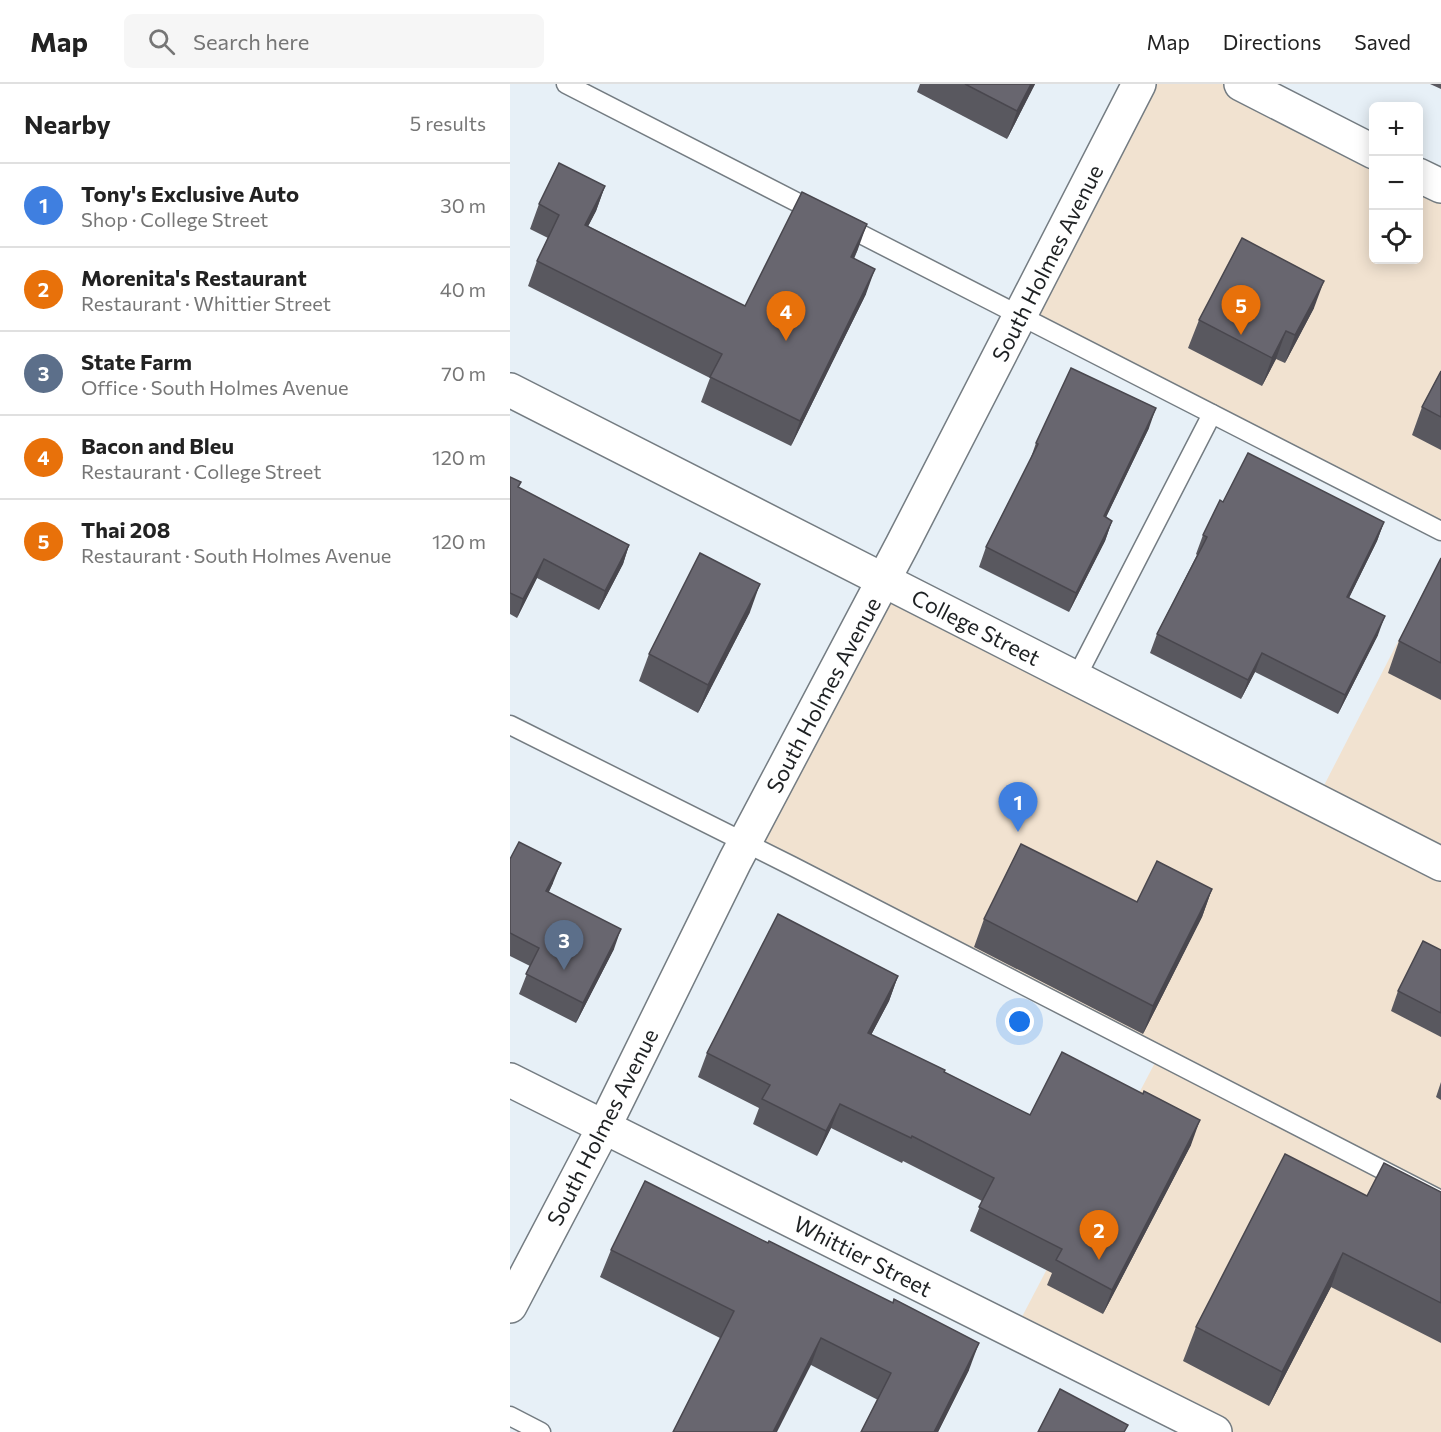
<!DOCTYPE html>
<html lang="en">
<head>
<meta charset="utf-8">
<style>
  :root { --surface:#fff; --page:#f6f6f6; --text:#222; --muted:#767676; --line:#e0e0e0; --accent:#7c3aed }
  body { margin:0; font-family:Commissioner,sans-serif; background:var(--page); color:var(--text) }
  .controls { position:absolute; right:18px; top:18px; display:grid; overflow:hidden; border-radius:9px; box-shadow:0 3px 15px #0003 }
  .controls button { width:54px; height:54px; display:grid; place-items:center; padding:0; border:0; border-bottom:2px solid var(--line); background:var(--surface); color:var(--text); font:30px sans-serif }
  .you { position:absolute; left:510px; top:938px; width:21px; height:21px; margin:-15px; border:4px solid #fff; border-radius:50%; background:#1a73e8; box-shadow:0 0 0 9px #1a73e833 }
  .badge { display:grid; place-items:center; width:39px; height:39px; border-radius:50%; background:var(--accent); color:#fff; font-size:20px; font-weight:700 }
  .pin { position:absolute; translate:-50% -50px; filter:drop-shadow(0 2px 3px #0008) }
  .pin::after { content:''; position:absolute; top:32px; width:21px; height:18px; background:inherit; clip-path:polygon(0 0,100% 0,50% 100%) }
  .list { margin:0; padding:0; list-style:none }
  h2 { display:flex; justify-content:space-between; align-items:center; height:78px; margin:0; padding:0 24px; font-size:26px }
  h2 small { font-size:20px; font-weight:400; color:var(--muted) }
  .list li { display:grid; grid-template-columns:39px 1fr auto; gap:18px; align-items:center; box-sizing:border-box; height:84px; padding:0 24px; border-top:2px solid var(--line) }
  .list b { display:block; font-size:22px; white-space:nowrap }
  .list p { margin:0; font-size:20px; white-space:nowrap; color:var(--muted) }
  .list em { font-size:20px; font-style:normal; color:var(--muted) }
  .icon { flex:none; width:33px; height:33px; fill:none; stroke:currentColor; stroke-width:2; stroke-linecap:round; stroke-linejoin:round }
  .map { position:relative; flex:none; width:931px; height:1348px; overflow:hidden }
  header { display:flex; align-items:center; gap:36px; box-sizing:border-box; height:84px; padding:0 30px; background:var(--surface); border-bottom:2px solid var(--line) }
  header strong { font-size:28px }
  nav { display:flex; gap:33px; margin-inline-start:auto; font-size:21px }
  .search { width:420px; height:54px; background:var(--page); display:flex; align-items:center; gap:15px; box-sizing:border-box; padding:0 21px; border-radius:9px; color:var(--muted); font-size:22px }
  main { display:flex }
  aside { flex:1; background:var(--surface) }
  .map>svg:first-child { display:block }
  .commercial { fill:#f1e2d0 }
  .lines { fill:none; stroke-linecap:round; stroke-linejoin:round }
  .lane-casing { stroke:#747c82; stroke-width:21 }
  .street-casing { stroke:#747c82; stroke-width:36 }
  .secondary-casing { stroke:#747c82; stroke-width:36 }
  .lane { stroke:#fff; stroke-width:18 }
  .street { stroke:#fff; stroke-width:33 }
  .secondary { stroke:#fff; stroke-width:33 }
  .wall { fill:#59585f }
  .shaded-wall { fill:#49474e }
  .building { fill:#68666f; stroke:#49474e; stroke-width:1.5 }
  .labels { text-anchor:middle; dominant-baseline:central; stroke-width:6; stroke-linejoin:round; paint-order:stroke }
  .street-label { font-size:22px; fill:#1e2123; stroke:#fff }
</style>
</head>
<body>
<header>
<strong>Map</strong>
<div class="search"><svg class="icon" aria-label="search" viewBox="0 0 24 24"><circle cx="10" cy="10" r="6"/><path d="M15 15l6 6"/></svg>Search here</div>
<nav><a>Map</a><a>Directions</a><a>Saved</a></nav>
</header>
<main>
<aside>
<h2>Nearby<small>5 results</small></h2>
<ul class="list">
<li><span class="badge" style="background:#3f7fe0">1</span><div><b>Tony's Exclusive Auto</b><p>Shop · College Street</p></div><em>30 m</em></li>
<li><span class="badge" style="background:#e8710a">2</span><div><b>Morenita's Restaurant</b><p>Restaurant · Whittier Street</p></div><em>40 m</em></li>
<li><span class="badge" style="background:#5c6f8a">3</span><div><b>State Farm</b><p>Office · South Holmes Avenue</p></div><em>70 m</em></li>
<li><span class="badge" style="background:#e8710a">4</span><div><b>Bacon and Bleu</b><p>Restaurant · College Street</p></div><em>120 m</em></li>
<li><span class="badge" style="background:#e8710a">5</span><div><b>Thai 208</b><p>Restaurant · South Holmes Avenue</p></div><em>120 m</em></li>
</ul>
</aside>
<div class="map">
<svg width="931" height="1348" viewBox="0 0 931 1348">
  <rect width="100%" height="100%" fill="#e7f0f7"/>
  <g class="commercial">
    <path d="M629,0H731L863,68L864,176H908L909,91L931,102V447L510,233Z"/>
    <path d="M931,474V1348H705L504,1248L649,971L235,758L374,496L806,717Z"/>
  </g>
  <g class="lines">
    <g class="lane-casing">
      <g id="lane">
        <path d="M56,0L308,129"/>
        <path d="M333,141L931,447"/>
        <path d="M566,594L702,330"/>
        <path d="M0,641L282,782L931,1116"/>
        <path d="M0,1332L31,1348"/>
      </g>
    </g>
    <g class="street-casing">
      <g id="street">
        <path d="M731,0L864,68"/>
        <path d="M908,91L931,102"/>
        <path d="M0,306L931,780"/>
        <path d="M0,996L705,1348"/>
      </g>
    </g>
    <g class="secondary-casing">
      <path id="secondary" d="M0,1222L94,1043L225,777L392,461L629,0"/>
    </g>
    <use href="#lane" class="lane"/>
    <use href="#street" class="street"/>
    <use href="#secondary" class="secondary"/>
  </g>
  <g class="wall">
    <path d="M410,0H525L497,55L407,8Z"/>
    <path d="M920,0H931V5Z"/>
    <path d="M95,102L86,127L78,142L235,222L348,165L344,175L356,210L281,362L191,318L200,294L18,202L27,177L38,154L20,145L29,120Z"/>
    <path d="M804,224L775,279L766,275L752,302L678,264L689,236Z"/>
    <path d="M931,287V366L902,351L912,323Z"/>
    <path d="M639,344L596,433L602,437L595,457L559,528L469,483L476,463L519,379L526,359Z"/>
    <path d="M0,393L9,404L119,461L113,480L89,526L27,494L7,534L0,530Z"/>
    <path d="M713,418L874,438L867,457L839,514L868,551L828,630L745,588L731,615L640,569L647,550L687,471L686,470L693,451Z"/>
    <path d="M931,474V616L878,589L889,557Z"/>
    <path d="M240,528L188,629L129,597L139,570Z"/>
    <path d="M0,775L43,799L39,808L104,865L66,939L9,910L20,882L0,872Z"/>
    <path d="M702,805L692,833L633,950L464,863L474,835L627,818Z"/>
    <path d="M931,866V953L881,927L888,907Z"/>
    <path d="M388,892L379,917L361,951L520,1031L681,1061L593,1230L537,1201L542,1189L460,1147L472,1117L393,1077L392,1079L321,1044L307,1072L243,1040L249,1024L188,993L197,969Z"/>
    <path d="M931,998V1016L926,1013Z"/>
    <path d="M931,1108V1259L821,1203L759,1322L673,1277L686,1243L857,1112Z"/>
    <path d="M101,1166L459,1286L428,1348H351L368,1316L301,1281L210,1254L90,1193Z"/>
  </g>
  <g class="shaded-wall">
    <path d="M521,0H525L497,55L507,27Z"/>
    <path d="M95,102L86,127L66,166L75,141Z"/>
    <path d="M357,140L348,165L332,198L341,173Z"/>
    <path d="M365,185L356,210L281,362L290,337Z"/>
    <path d="M814,197L804,224L775,279L785,251Z"/>
    <path d="M776,247L766,275L752,302L762,274Z"/>
    <path d="M646,324L639,344L587,452L594,432Z"/>
    <path d="M602,437L595,457L559,528L566,509Z"/>
    <path d="M874,438L867,457L830,532L837,513Z"/>
    <path d="M119,461L113,480L89,526L95,507Z"/>
    <path d="M34,475L27,494L7,534L13,515Z"/>
    <path d="M250,500L240,528L188,629L198,601Z"/>
    <path d="M875,532L868,551L828,630L835,611Z"/>
    <path d="M752,569L745,588L731,615L738,596Z"/>
    <path d="M51,779L43,799L29,827L36,807Z"/>
    <path d="M702,805L692,833L633,950L643,922Z"/>
    <path d="M111,845L104,865L66,939L73,919Z"/>
    <path d="M388,892L379,917L349,974L358,949Z"/>
    <path d="M330,1020L321,1044L307,1072L316,1047Z"/>
    <path d="M690,1036L681,1061L593,1230L602,1206Z"/>
    <path d="M833,1169L821,1203L759,1322L772,1288Z"/>
    <path d="M311,1254L301,1281L267,1348H263Z"/>
    <path d="M469,1259L459,1286L428,1348H424Z"/>
  </g>
  <g class="building">
    <path d="M455,0H521L507,27Z"/>
    <path d="M49,79L95,102L75,141L235,222L292,108L357,140L341,173L365,185L290,337L200,293L212,270L27,177L49,131L29,120Z"/>
    <path d="M732,154L814,197L785,251L776,247L762,274L689,236Z"/>
    <path d="M561,284L646,324L594,432L602,437L566,509L476,463L528,360L526,359Z"/>
    <path d="M931,287V333L912,323Z"/>
    <path d="M738,369L874,438L837,513L875,532L835,611L752,569L738,596L647,550L697,453L693,451L710,416L713,418Z"/>
    <path d="M0,393L11,398L8,403L119,461L95,507L34,475L13,515L0,509Z"/>
    <path d="M190,469L250,500L198,601L139,570Z"/>
    <path d="M931,474V579L889,557Z"/>
    <path d="M9,758L51,779L36,807L111,845L73,919L16,890L29,864L0,849V775Z"/>
    <path d="M511,760L627,818L647,777L702,805L643,922L474,835Z"/>
    <path d="M268,830L388,892L358,949L435,986L434,988L520,1031L552,968L633,1010L634,1007L690,1036L602,1206L546,1176L552,1165L469,1123L484,1094L402,1052L401,1054L330,1020L316,1047L252,1015L260,1001L197,969Z"/>
    <path d="M913,857L931,866V929L888,907Z"/>
    <path d="M775,1070L857,1112L874,1079L931,1108V1219L833,1169L772,1288L686,1243Z"/>
    <path d="M135,1097L258,1159L259,1157L383,1219L384,1215L469,1259L424,1348H351L381,1289L311,1254L263,1348H163L224,1227L101,1166Z"/>
    <path d="M550,1305L618,1341L614,1348H528Z"/>
  </g>
  <g class="labels">
    <g class="street-label">
      <text transform="translate(537 179) rotate(-63)">South Holmes Avenue</text>
      <text transform="translate(466 543) rotate(27)">College Street</text>
      <text transform="translate(313 611) rotate(-62)">South Holmes Avenue</text>
      <text transform="translate(92 1043) rotate(-63)">South Holmes Avenue</text>
      <text transform="translate(353 1172) rotate(27)">Whittier Street</text>
    </g>
  </g>
</svg>
<div class="controls">
<button>+</button>
<button>−</button>
<button><svg class="icon" aria-label="locate" viewBox="0 0 24 24"><circle cx="12" cy="12" r="6"/><path d="M12 2v4M12 18v4M2 12h4M18 12h4"/></svg></button>
</div>
<div class="you"></div>
<div class="pin badge" style="left:508px;top:748px;background:#3f7fe0">1</div>
<div class="pin badge" style="left:589px;top:1176px;background:#e8710a">2</div>
<div class="pin badge" style="left:54px;top:886px;background:#5c6f8a">3</div>
<div class="pin badge" style="left:276px;top:257px;background:#e8710a">4</div>
<div class="pin badge" style="left:731px;top:251px;background:#e8710a">5</div>
</div>
</main>
</body>
</html>
